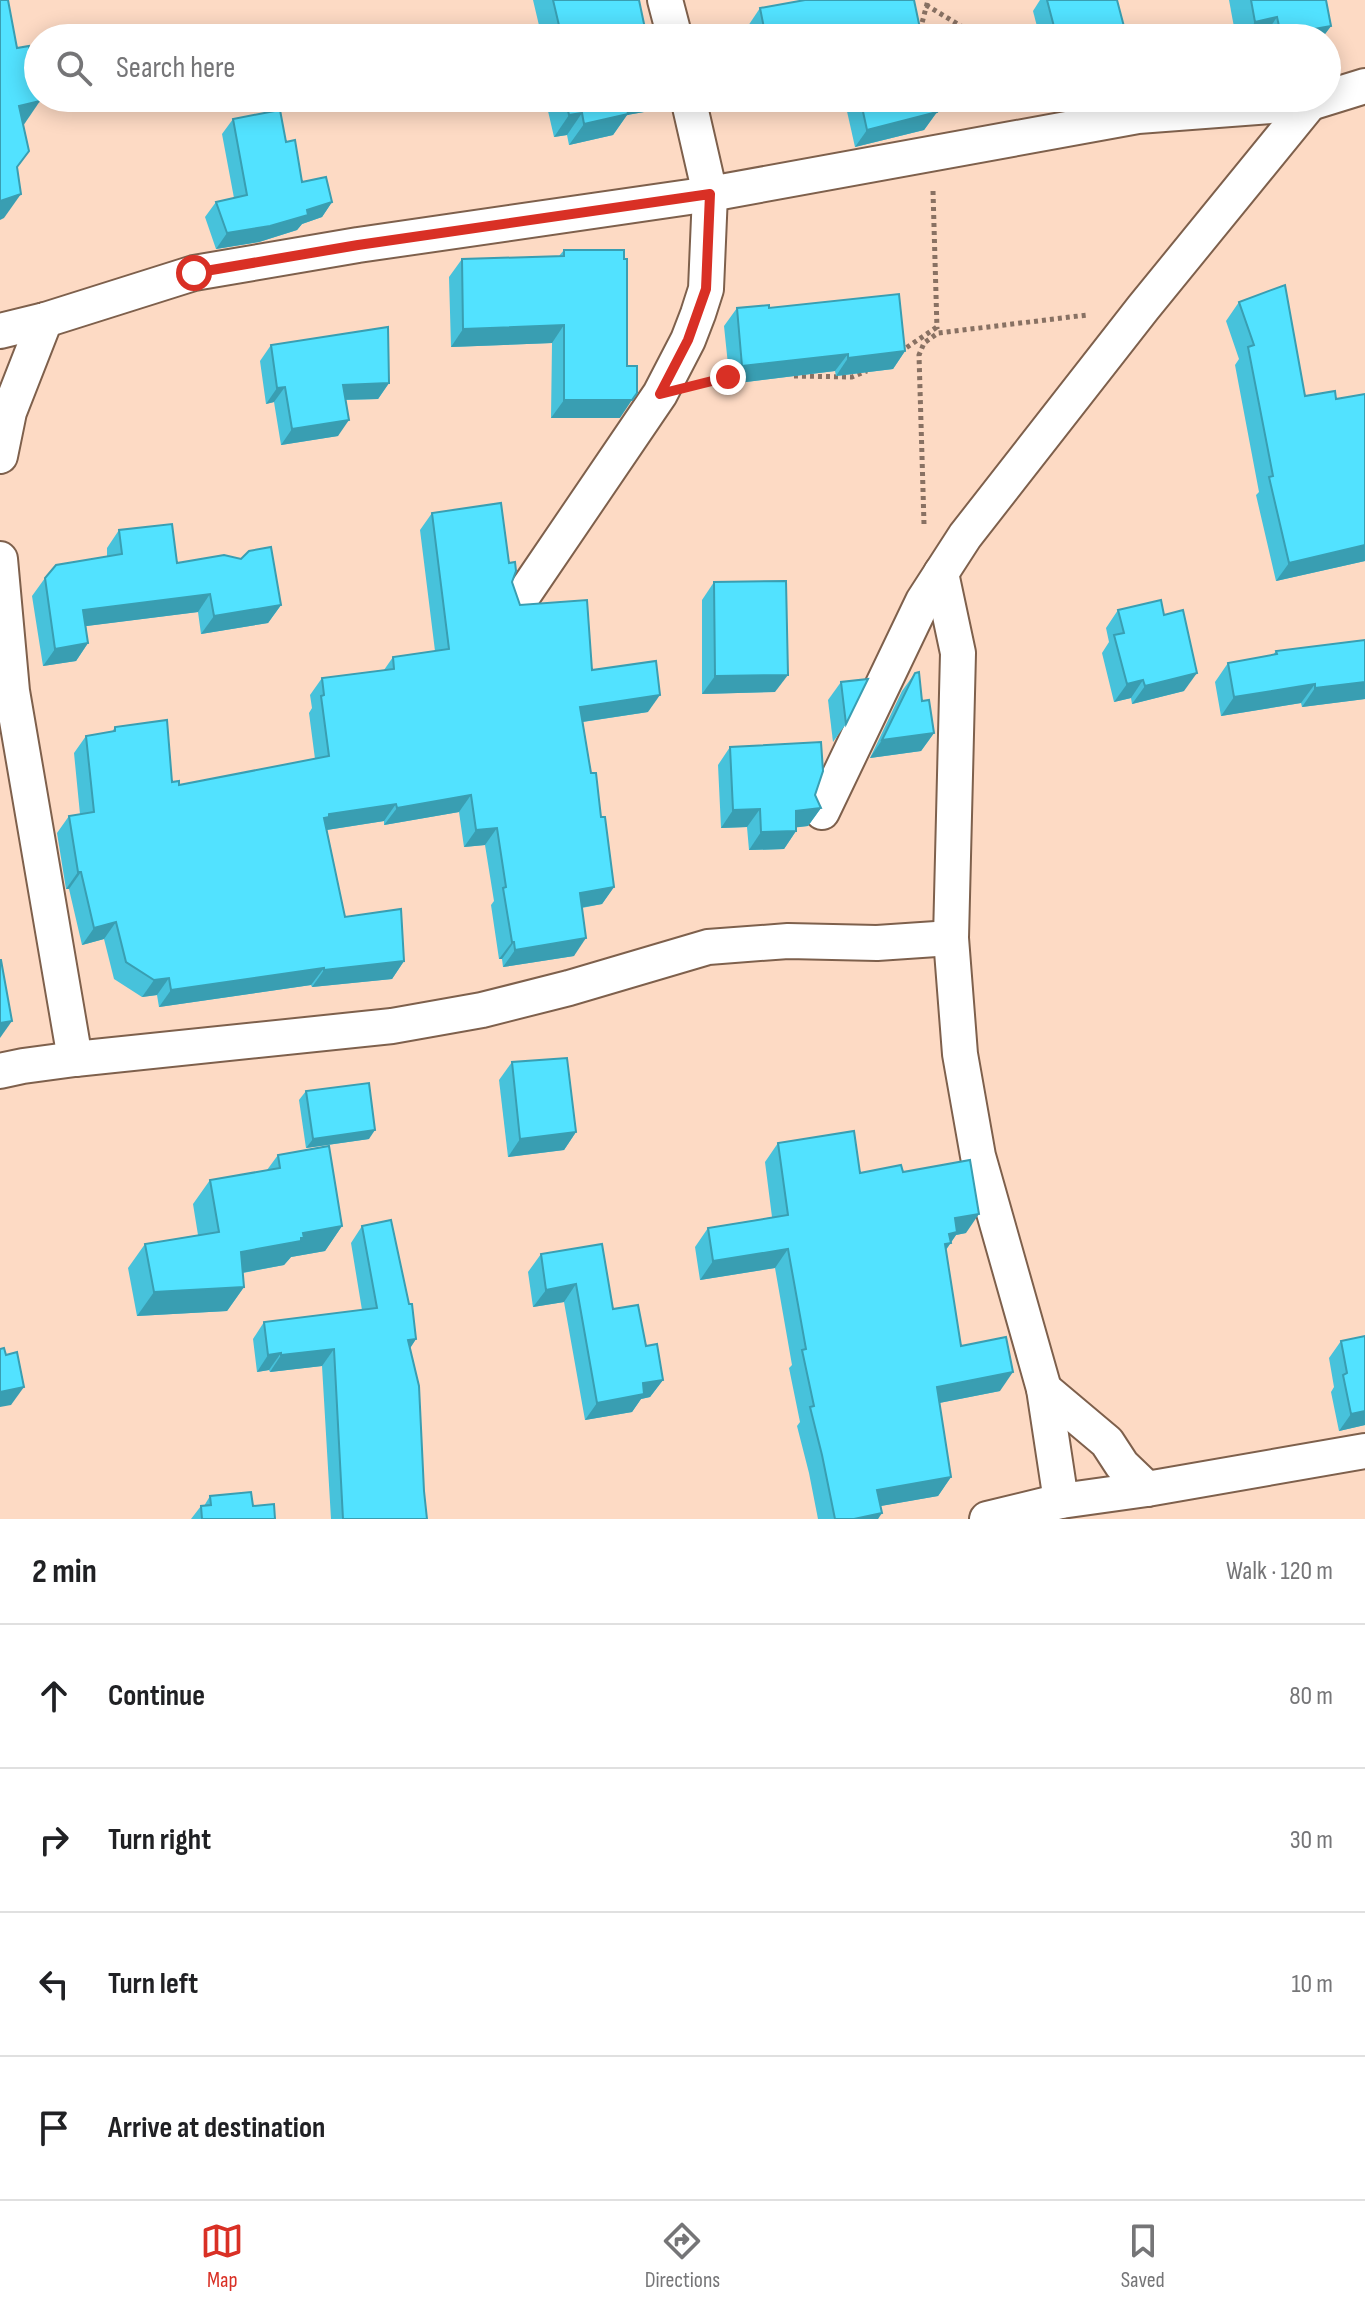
<!DOCTYPE html>
<html lang="en">
<head>
<meta charset="utf-8">
<style>
  :root { --surface:#fff; --page:#f2f2f2; --text:#202124; --muted:#757577; --line:#e0e0e0; --accent:#d93025 }
  body { margin:0; font-family:"Sofia Sans Condensed",sans-serif; background:var(--page); color:var(--text) }
  .stop { position:absolute; width:24px; height:24px; margin:-18px; border:6px solid #d93025; border-radius:50%; background:#fff }
  .stop.end { background:#d93025; border-color:#fff; box-shadow:0 2px 8px #0008 }
  .list { margin:0; padding:0; list-style:none }
  h2 { display:flex; justify-content:space-between; align-items:center; height:104px; margin:0; padding:0 32px; font-size:34px }
  h2 small { font-size:26px; font-weight:400; color:var(--muted) }
  .list li { display:grid; grid-template-columns:52px 1fr auto; gap:24px; align-items:center; box-sizing:border-box; height:144px; padding:0 32px; border-top:2px solid var(--line) }
  .list b { display:block; font-size:30px; white-space:nowrap }
  .list em { font-size:26px; font-style:normal; color:var(--muted) }
  .icon { flex:none; width:44px; height:44px; fill:none; stroke:currentColor; stroke-width:2; stroke-linecap:round; stroke-linejoin:round }
  .map { position:relative; flex:none; width:1365px; height:1519px; overflow:hidden }
  .search { position:absolute; background:var(--surface); box-shadow:0 4px 20px #0003; left:24px; right:24px; top:24px; height:88px; display:flex; align-items:center; gap:20px; box-sizing:border-box; padding:0 28px; border-radius:44px; color:var(--muted); font-size:30px }
  .sheet { height:680px; background:var(--surface) }
  nav { display:flex; justify-content:space-around; align-items:center; box-sizing:border-box; height:112px; border-top:2px solid var(--line); background:var(--surface); font-size:22px; color:var(--muted) }
  nav a { display:grid; justify-items:center; gap:4px }
  nav .on { color:var(--accent) }
  .map>svg:first-child { display:block }
  .lines { fill:none; stroke-linecap:round; stroke-linejoin:round }
  .street-casing { stroke:#7e604c; stroke-width:38 }
  .path { stroke:#887163; stroke-width:5; stroke-dasharray:4 4; stroke-linecap:butt }
  .street { stroke:#fff; stroke-width:34 }
  .wall { fill:#47c2db }
  .shaded-wall { fill:#399eb2 }
  .building { fill:#52e2ff; stroke:#399eb2; stroke-width:2 }
  .route { stroke:#d93025; stroke-width:10 }
</style>
</head>
<body>
<div class="map">
<svg width="1365" height="1519" viewBox="0 0 1365 1519">
  <rect width="100%" height="100%" fill="#fddac4"/>
  <g class="lines">
    <g class="street-casing">
      <g id="street">
        <path d="M665,0L675,38"/>
        <path d="M0,331L45,320L194,273L358,245L710,194L1138,116L1310,103L1365,86"/>
        <path d="M0,456L9,412L45,320"/>
        <path d="M0,559L12,691L75,1059"/>
        <path d="M941,573L958,653L951,938L960,1054L978,1156L1044,1389L1061,1501"/>
        <path d="M520,600L660,394L688,340L698,314L706,289L710,194L688,98"/>
        <path d="M822,812L923,601L965,536L1143,308L1310,103"/>
        <path d="M0,1071L23,1066L75,1059L392,1026L482,1010L569,988L708,947L788,941L877,943L951,938"/>
        <path d="M1044,1389L1107,1442L1122,1465L1147,1489"/>
        <path d="M987,1519L1061,1501L1147,1489L1365,1451"/>
      </g>
    </g>
    <g class="path">
      <path d="M926,5L981,38"/>
      <path d="M924,38L922,23L928,0"/>
      <path d="M933,191L937,329"/>
      <path d="M900,352L937,327"/>
      <path d="M794,376L852,377L867,371"/>
      <path d="M711,381L733,376"/>
      <path d="M924,524L919,355L924,343L938,333L1087,315"/>
    </g>
    <use href="#street" class="street"/>
  </g>
  <g class="wall">
    <path d="M533,0H640L639,1L647,38H542Z"/>
    <path d="M1040,0H1117L1127,38H1040L1033,11Z"/>
    <path d="M1229,0H1326L1331,26L1322,38H1236Z"/>
    <path d="M760,8L922,38H750L748,26Z"/>
    <path d="M545,98H653L644,112L627,115L613,135L569,145L567,135L554,137Z"/>
    <path d="M761,98H816L763,109Z"/>
    <path d="M844,98H934L937,112L924,130L855,147Z"/>
    <path d="M233,119L286,142L302,182L332,202L322,217L302,224L297,230L259,242L216,249L205,217L216,202L234,198L222,134Z"/>
    <path d="M564,250L620,418H551L552,343L451,347L449,277L462,259L559,256Z"/>
    <path d="M1239,302L1305,396L1336,399L1365,394V561L1276,581L1256,495L1259,492L1235,365L1239,359L1226,321Z"/>
    <path d="M737,308H769L905,351L893,369L836,376L835,371L730,384L724,326Z"/>
    <path d="M271,345L389,383L378,399L346,400L338,436L281,445L274,402L266,404L260,361Z"/>
    <path d="M432,513L512,582L520,605L592,670L648,712L583,722L591,773L601,817L614,887L602,904L582,908L574,956L503,967L502,959H499L491,905L494,901L485,845L464,847L459,812L384,825V821L327,830L345,917L404,961L392,979L312,987L311,985L159,1007L157,995L142,997L114,979L104,939L82,945L69,889H66L57,833L69,816L80,814L74,753L86,736L112,732L115,727L172,782L179,785L315,759L309,713L312,708L310,695L322,678L384,670L393,657L435,651L420,530Z"/>
    <path d="M119,530L177,563L281,605L268,623L201,634L198,612L86,626L88,643L76,661L43,666L32,596L45,578L107,556V548Z"/>
    <path d="M714,582L775,692L702,694V600Z"/>
    <path d="M1118,610L1164,615L1184,691L1132,704L1131,698L1114,702L1102,653L1109,642L1106,628Z"/>
    <path d="M1365,640V699L1302,707L1301,703L1221,716L1215,682L1228,663L1273,655L1276,651Z"/>
    <path d="M915,673L922,701L934,733L921,751L870,758L902,691Z"/>
    <path d="M841,682L846,724L833,742L828,700Z"/>
    <path d="M730,747L815,795L821,808L808,826L796,827V831L784,849L749,850L747,827L721,828L718,765Z"/>
    <path d="M512,1062L576,1132L564,1150L508,1157L499,1080Z"/>
    <path d="M306,1091L369,1139L306,1148L299,1100Z"/>
    <path d="M778,1143L860,1173L903,1172L966,1233L956,1235L946,1250L961,1346L1000,1391L939,1403L951,1477L938,1496L880,1506L878,1519H818L809,1473L797,1426L800,1422L789,1368L792,1365L775,1268L700,1280L695,1247L708,1228L772,1217L765,1162Z"/>
    <path d="M278,1155L342,1226L325,1251L291,1257L284,1265L243,1273L244,1287L227,1311L137,1316L128,1268L145,1244L198,1235L193,1204L210,1180L267,1170Z"/>
    <path d="M362,1226L416,1339L410,1348L427,1519H331L322,1366L270,1372L269,1370L257,1372L253,1339L264,1322L362,1310L351,1243Z"/>
    <path d="M541,1254L613,1309L646,1346L663,1380L650,1397L641,1399L632,1412L585,1420L564,1302L533,1307L528,1272Z"/>
    <path d="M1341,1341L1365,1425L1339,1431L1331,1392L1334,1387L1329,1358Z"/>
    <path d="M210,1496L253,1506L275,1519H191L201,1506H204Z"/>
  </g>
  <g class="shaded-wall">
    <path d="M1277,17L1263,38H1243L1255,22Z"/>
    <path d="M1331,26L1322,38H1279L1281,35Z"/>
    <path d="M624,98H653L644,112L627,115L613,135L569,145L584,124Z"/>
    <path d="M771,98H816L763,109Z"/>
    <path d="M40,101L23,126L19,106Z"/>
    <path d="M937,112L924,130L855,147L867,130Z"/>
    <path d="M582,113L567,135L554,137L569,115Z"/>
    <path d="M21,194L4,218L0,220V201Z"/>
    <path d="M332,202L322,217L302,224L297,230L259,242L216,249L227,233Z"/>
    <path d="M564,325L552,343L451,347L463,329Z"/>
    <path d="M905,351L893,369L836,376L848,358Z"/>
    <path d="M848,354L835,371L730,384L742,366Z"/>
    <path d="M389,383L378,399L332,400L343,385Z"/>
    <path d="M285,387L274,402L266,404L277,388Z"/>
    <path d="M564,400H632L620,418H551Z"/>
    <path d="M349,420L338,436L281,445L292,429Z"/>
    <path d="M1365,545V561L1276,581L1289,563Z"/>
    <path d="M210,594L198,612L71,628L83,610Z"/>
    <path d="M281,605L268,623L201,634L214,616Z"/>
    <path d="M88,643L76,661L43,666L55,649Z"/>
    <path d="M1197,673L1184,691L1132,704L1145,686Z"/>
    <path d="M788,675L775,692L702,694L715,676Z"/>
    <path d="M1143,680L1131,698L1114,702L1127,684Z"/>
    <path d="M1365,682V699L1302,707L1315,688Z"/>
    <path d="M1315,684L1301,703L1221,716L1234,697Z"/>
    <path d="M660,695L648,712L568,724L580,707Z"/>
    <path d="M934,733L921,751L870,758L882,740Z"/>
    <path d="M471,795L459,812L384,825L397,808Z"/>
    <path d="M396,804L384,821L320,831L324,818L329,814Z"/>
    <path d="M821,808L808,826L783,829L796,811Z"/>
    <path d="M760,809L747,827L721,828L733,810Z"/>
    <path d="M497,828L485,845L464,847L476,830Z"/>
    <path d="M796,831L784,849L749,850L761,832Z"/>
    <path d="M78,872H81L69,889H66Z"/>
    <path d="M614,887L602,904L567,910L580,893Z"/>
    <path d="M116,922L104,939L82,945L94,928Z"/>
    <path d="M586,938L574,956L503,967L515,950Z"/>
    <path d="M512,942H514L502,959H499Z"/>
    <path d="M404,961L392,979L312,987L324,970Z"/>
    <path d="M324,968L311,985L159,1007L171,990Z"/>
    <path d="M169,978L157,995L142,997L154,980Z"/>
    <path d="M12,1021L0,1038V1023Z"/>
    <path d="M375,1130L369,1139L306,1148L313,1139Z"/>
    <path d="M576,1132L564,1150L508,1157L520,1139Z"/>
    <path d="M979,1214L966,1233L956,1235L938,1261L955,1218Z"/>
    <path d="M342,1226L325,1251L291,1257L284,1265L224,1276L241,1252L303,1233Z"/>
    <path d="M788,1249L775,1268L700,1280L713,1261Z"/>
    <path d="M576,1284L564,1302L533,1307L546,1290Z"/>
    <path d="M244,1287L227,1311L137,1316L154,1292Z"/>
    <path d="M416,1339L405,1356L408,1340Z"/>
    <path d="M334,1349L322,1366L270,1372L281,1355Z"/>
    <path d="M281,1353L269,1370L257,1372L268,1355Z"/>
    <path d="M1013,1372L1000,1391L924,1406L937,1387Z"/>
    <path d="M663,1380L650,1397L641,1399L632,1412L585,1420L597,1403L643,1383Z"/>
    <path d="M24,1387L11,1405L0,1407V1392Z"/>
    <path d="M1365,1411V1425L1339,1431L1351,1414Z"/>
    <path d="M951,1477L938,1496L864,1509L877,1490Z"/>
    <path d="M882,1513L878,1519H854Z"/>
  </g>
  <g class="building">
    <path d="M0,0H8L17,48L29,46L38,90V98H39L40,101L19,106L29,151L17,167L21,194L0,201Z"/>
    <path d="M553,0H639L647,38H562Z"/>
    <path d="M805,0H914L922,38H766L760,8Z"/>
    <path d="M1047,0H1117L1127,38H1057Z"/>
    <path d="M1251,0H1326L1331,26L1281,35L1277,17L1255,22Z"/>
    <path d="M565,98H625L628,114L584,124L582,113L569,115Z"/>
    <path d="M860,98H934L937,112L867,130Z"/>
    <path d="M280,110L286,142L295,140L302,182L326,177L332,202L307,210L308,215L270,226L227,233L216,202L247,195L233,119Z"/>
    <path d="M564,250H624V259H627V366H637V393L632,400H564V325L463,329L462,259L564,256Z"/>
    <path d="M1285,285L1305,396L1335,391L1336,399L1365,394V545L1289,563L1269,477L1273,476L1248,347L1254,345L1239,302Z"/>
    <path d="M899,294L905,351L848,358V354L742,366L737,308L769,305V308Z"/>
    <path d="M388,327L389,383L343,385L349,420L292,429L285,387L277,388L271,345Z"/>
    <path d="M501,503L509,563L515,562L516,571L512,582L520,605L587,600L592,670L656,661L660,695L580,707L591,773H596L601,817H605L614,887L580,893L586,938L515,950L514,942H512L503,888L506,887L497,828L476,830L471,795L397,808L396,804L329,814V817L324,818L345,917L401,909L404,961L324,970V968L171,990L169,978L154,980L126,962L116,922L94,928L81,872H78L69,816L94,812L86,736L115,731V727L167,720L172,782L179,781V785L329,756L321,696L324,695L322,678L394,669L393,657L449,649L432,513Z"/>
    <path d="M172,524L177,563L224,555L241,559L249,551L271,547L281,605L214,616L210,594L83,610L88,643L55,649L45,578L56,565L122,554L119,530Z"/>
    <path d="M786,581L788,675L715,676L714,582Z"/>
    <path d="M1161,600L1164,615L1183,610L1197,673L1145,686L1143,680L1127,684L1114,635L1124,633L1118,610Z"/>
    <path d="M1365,640V682L1315,688V684L1234,697L1228,663L1277,654L1276,651Z"/>
    <path d="M919,672L922,701L929,700L934,733L882,740L915,673Z"/>
    <path d="M868,679L846,724L841,682Z"/>
    <path d="M821,742L823,771L815,795L821,808L796,811V831L761,832L760,809L733,810L730,747Z"/>
    <path d="M0,960H1L12,1021L0,1023Z"/>
    <path d="M567,1058L576,1132L520,1139L512,1062Z"/>
    <path d="M369,1083L375,1130L313,1139L306,1091Z"/>
    <path d="M854,1131L860,1173L901,1165L903,1172L970,1160L979,1214L955,1218L957,1232L949,1234L951,1243L945,1244L961,1346L1006,1337L1013,1372L937,1387L951,1477L877,1490L882,1513L854,1519H835L822,1455L810,1407L814,1406L802,1350L806,1349L788,1249L713,1261L708,1228L788,1215L778,1143Z"/>
    <path d="M329,1146L342,1226L303,1233L304,1238H301V1241L241,1252L244,1287L154,1292L145,1244L219,1232L210,1180L280,1168L278,1155Z"/>
    <path d="M391,1220L409,1304H412L416,1339L408,1340L419,1386L424,1491L427,1519H343L334,1349L281,1355V1353L268,1355L264,1322L377,1308L362,1226Z"/>
    <path d="M602,1244L613,1309L638,1305L646,1346L657,1344L663,1380L643,1383L644,1394L597,1403L576,1284L546,1290L541,1254Z"/>
    <path d="M1365,1336V1411L1351,1414L1343,1375L1347,1373L1341,1341Z"/>
    <path d="M4,1348L6,1355L17,1352L24,1387L0,1392V1349Z"/>
    <path d="M251,1492L253,1506L274,1504L275,1519H202L201,1506L211,1505L210,1496Z"/>
  </g>
  <g class="lines">
    <path class="route" d="M194,273L358,245L710,194L706,289L688,340L660,394L728,377"/>
  </g>
</svg>
<div class="stop" style="left:194px;top:273px"></div>
<div class="stop end" style="left:728px;top:377px"></div>
<div class="search"><svg class="icon" aria-label="search" viewBox="0 0 24 24"><circle cx="10" cy="10" r="6"/><path d="M15 15l6 6"/></svg>Search here</div>
</div>
<section class="sheet">
<h2>2 min<small>Walk · 120 m</small></h2>
<ul class="list">
<li><svg class="icon" aria-label="ahead" viewBox="0 0 24 24"><path d="M12 20V5M6 11l6-6 6 6"/></svg><div><b>Continue</b></div><em>80 m</em></li>
<li><svg class="icon" aria-label="right" viewBox="0 0 24 24"><path d="M7 20v-9h11M14 6l5 5-5 5"/></svg><div><b>Turn right</b></div><em>30 m</em></li>
<li><svg class="icon" aria-label="left" viewBox="0 0 24 24"><path d="M17 20v-9H6M10 6l-5 5 5 5"/></svg><div><b>Turn left</b></div><em>10 m</em></li>
<li><svg class="icon" aria-label="arrive" viewBox="0 0 24 24"><path d="M6 21V4h12l-3 4 3 4H6"/></svg><div><b>Arrive at destination</b></div></li>
</ul>
</section>
<nav>
<a class="on"><svg class="icon" aria-label="map" viewBox="0 0 24 24"><path d="M3 6l6-2 6 2 6-2v14l-6 2-6-2-6 2zM9 4v14M15 6v14"/></svg>Map</a>
<a><svg class="icon" aria-label="directions" viewBox="0 0 24 24"><path d="M12 3l9 9-9 9-9-9zM9 14v-3h6M13 9l2 2-2 2"/></svg>Directions</a>
<a><svg class="icon" aria-label="saved" viewBox="0 0 24 24"><path d="M7 4h10v16l-5-4-5 4z"/></svg>Saved</a>
</nav>
</body>
</html>
